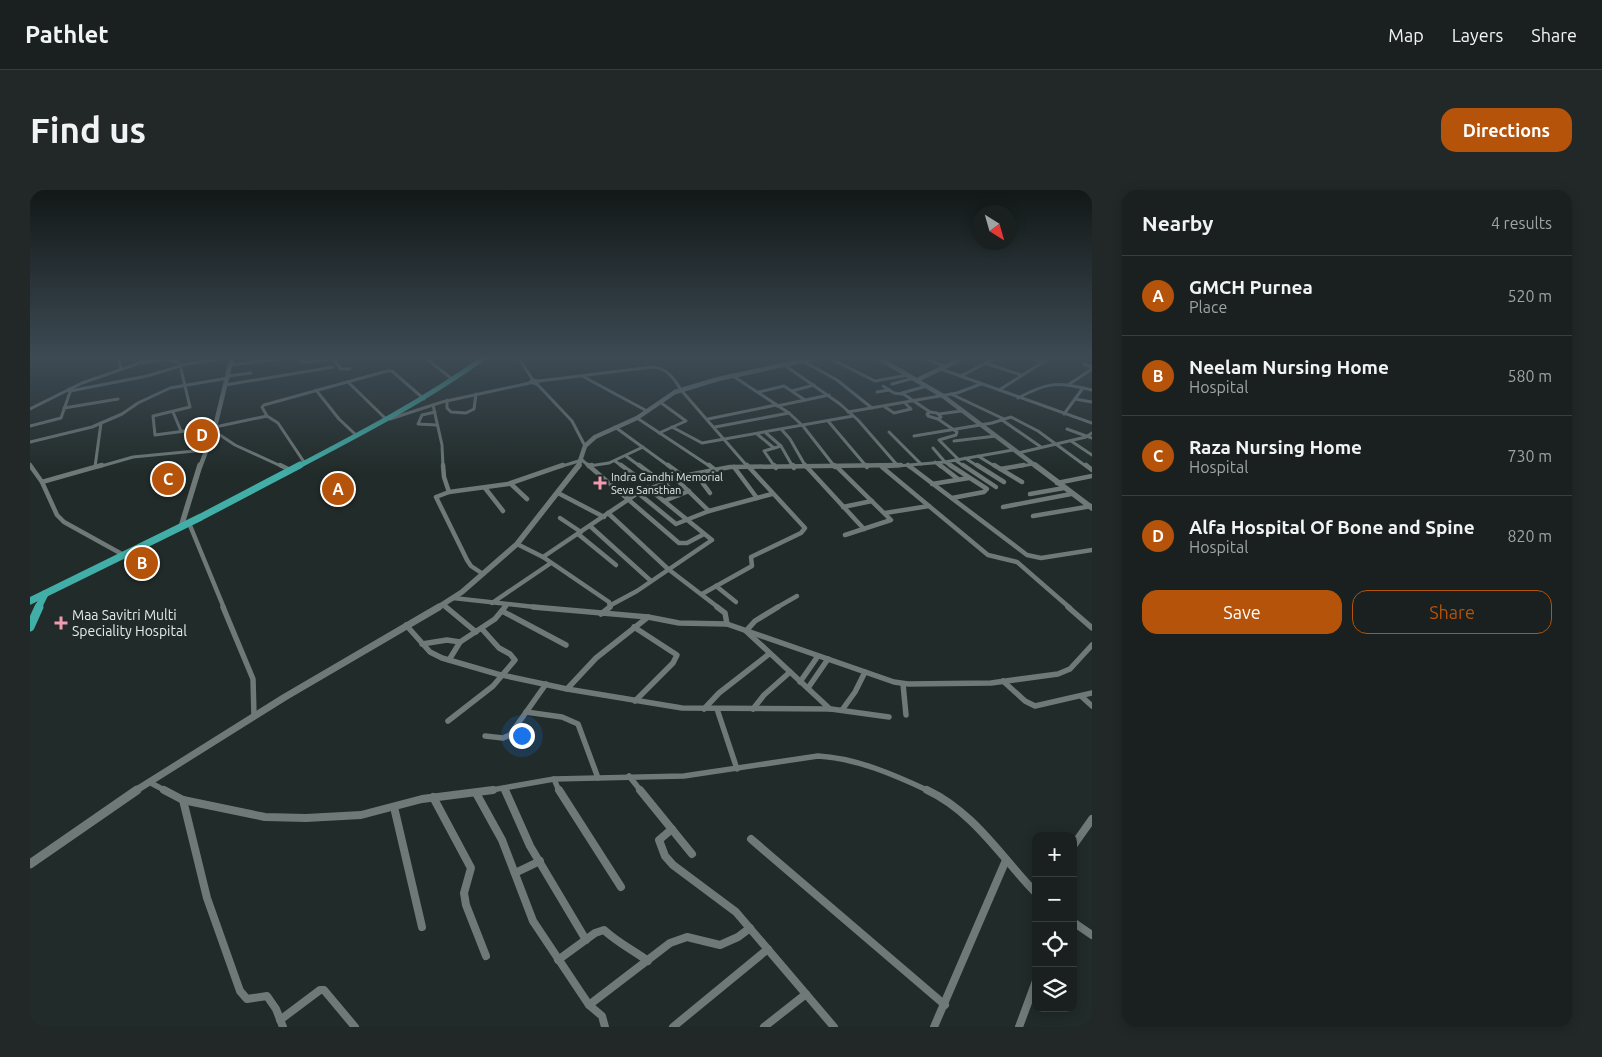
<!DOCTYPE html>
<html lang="en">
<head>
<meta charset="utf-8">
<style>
  :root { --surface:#19201f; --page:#222828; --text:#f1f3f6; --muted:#9fa3a4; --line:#373e3d; --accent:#b45309 }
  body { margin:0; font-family:Ubuntu,sans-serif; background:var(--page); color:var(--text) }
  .controls { position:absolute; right:15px; bottom:15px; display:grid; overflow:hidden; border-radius:10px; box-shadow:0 2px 12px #0003 }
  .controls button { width:45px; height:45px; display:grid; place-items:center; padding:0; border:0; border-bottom:1px solid var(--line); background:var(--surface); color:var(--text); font:25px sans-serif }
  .compass { position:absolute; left:942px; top:15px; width:45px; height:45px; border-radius:50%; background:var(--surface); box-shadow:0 2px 12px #0003; rotate:143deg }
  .you { position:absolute; left:491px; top:545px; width:18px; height:18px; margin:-12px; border:4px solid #fff; border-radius:50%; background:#1a73e8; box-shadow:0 0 0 8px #1a73e833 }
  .badge { display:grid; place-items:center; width:32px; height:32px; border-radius:50%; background:var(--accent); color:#fff; font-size:16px; font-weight:700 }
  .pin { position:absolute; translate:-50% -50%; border:2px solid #fff; box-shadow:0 1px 5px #0006 }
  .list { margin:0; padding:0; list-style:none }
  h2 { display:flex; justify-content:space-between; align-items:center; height:65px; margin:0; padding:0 20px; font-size:21px }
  h2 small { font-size:16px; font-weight:400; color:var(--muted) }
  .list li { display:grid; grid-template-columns:32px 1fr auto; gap:15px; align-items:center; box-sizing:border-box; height:80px; padding:0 20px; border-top:1px solid var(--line) }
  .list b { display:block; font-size:19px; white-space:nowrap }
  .list p { margin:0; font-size:16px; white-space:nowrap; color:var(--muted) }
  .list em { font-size:16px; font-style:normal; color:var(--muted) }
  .actions { display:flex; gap:10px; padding:15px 20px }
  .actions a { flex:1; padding:11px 0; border:1px solid var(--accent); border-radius:15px; text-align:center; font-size:18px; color:var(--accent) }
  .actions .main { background:var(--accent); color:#fff }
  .icon { flex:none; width:28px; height:28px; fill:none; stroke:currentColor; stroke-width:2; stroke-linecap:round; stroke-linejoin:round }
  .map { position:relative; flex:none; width:1062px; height:837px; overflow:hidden; border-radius:15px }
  header { display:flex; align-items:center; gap:30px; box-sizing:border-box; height:70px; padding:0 25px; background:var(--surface); border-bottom:1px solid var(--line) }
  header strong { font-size:24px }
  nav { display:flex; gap:28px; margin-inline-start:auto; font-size:18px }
  .intro { display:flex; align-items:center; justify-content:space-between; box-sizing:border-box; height:120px; padding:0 30px }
  h1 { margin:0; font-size:35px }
  .button { padding:12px 22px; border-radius:15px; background:var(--accent); color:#fff; font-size:18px; font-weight:700 }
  main { display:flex; gap:30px; padding:0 30px }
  aside { flex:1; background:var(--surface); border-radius:15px; box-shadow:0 2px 12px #0003 }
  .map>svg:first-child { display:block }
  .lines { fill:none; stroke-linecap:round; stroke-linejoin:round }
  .minor-far3 { stroke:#6e7978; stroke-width:3 }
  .minor-far2 { stroke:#6e7978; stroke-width:4.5 }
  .minor-far1 { stroke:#6e7978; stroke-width:5.5 }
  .minor { stroke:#6e7978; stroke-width:8 }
  .tertiary-far3 { stroke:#6e7978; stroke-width:4.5 }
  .tertiary-far2 { stroke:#6e7978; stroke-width:5.5 }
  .tertiary-far1 { stroke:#6e7978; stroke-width:7 }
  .tertiary { stroke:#6e7978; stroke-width:9 }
  .primary-far2 { stroke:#41aea7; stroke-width:5 }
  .primary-far1 { stroke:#41aea7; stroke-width:7 }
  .primary { stroke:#41aea7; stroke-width:9 }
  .poi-dot { fill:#f29aaf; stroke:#212b29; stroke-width:2 }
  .labels { text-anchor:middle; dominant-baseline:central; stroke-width:5; stroke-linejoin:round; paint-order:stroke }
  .far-poi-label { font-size:11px; fill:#e4eae9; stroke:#212b29; text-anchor:start }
  .poi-label { font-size:14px; fill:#e4eae9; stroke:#212b29; text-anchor:start }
</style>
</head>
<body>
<header>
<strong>Pathlet</strong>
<nav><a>Map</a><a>Layers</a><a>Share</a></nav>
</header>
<div class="intro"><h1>Find us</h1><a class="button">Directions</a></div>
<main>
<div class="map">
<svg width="1062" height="837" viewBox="0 0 1062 837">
  <rect width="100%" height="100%" fill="#212b29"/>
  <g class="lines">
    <g class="minor-far3">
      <path d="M88,167L91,179"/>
      <path d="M145,167L150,175L160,217L123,226L125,245L185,237L237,226"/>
      <path d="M394,167L421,188"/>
      <path d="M488,167L503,190"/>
      <path d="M797,167L845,191L878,185"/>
      <path d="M892,167L916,177"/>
      <path d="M914,167L925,172"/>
      <path d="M995,167L1012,172"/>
      <path d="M264,168L273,172L322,167"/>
      <path d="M89,169L97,167"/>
      <path d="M303,169L311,179H320"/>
      <path d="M771,170L807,190L842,218"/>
      <path d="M112,173L134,169L148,172"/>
      <path d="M955,173L991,185"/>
      <path d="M753,174L810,214L828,230L868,276"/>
      <path d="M1054,174L1062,177"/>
      <path d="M150,175L203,167"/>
      <path d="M200,175L265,167"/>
      <path d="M911,179L1062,233"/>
      <path d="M198,186L221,183"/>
      <path d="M552,186L617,221"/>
      <path d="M703,186L759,223L773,236L805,277"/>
      <path d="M931,186L967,167"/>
      <path d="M503,190L509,191L507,194L500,192Z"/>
      <path d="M509,191L622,177C637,178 644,188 651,200L718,277"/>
      <path d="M318,192L355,228"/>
      <path d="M507,194L542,231L555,256"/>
      <path d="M862,194L884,188"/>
      <path d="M195,195L303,177"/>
      <path d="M1038,195L1062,179"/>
      <path d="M853,196L864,203L873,204"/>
      <path d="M897,196L872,203L900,222L907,223L911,227L908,229"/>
      <path d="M286,200L309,229L325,244"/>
      <path d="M969,200L1021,167"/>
      <path d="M40,201L117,186L150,176"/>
      <path d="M762,201L784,195"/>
      <path d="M729,202L754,196L775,210"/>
      <path d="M847,202L859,200"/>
      <path d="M921,204L974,229"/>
      <path d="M988,208C1020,191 1028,192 1062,200"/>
      <path d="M1045,209L1062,212"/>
      <path d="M417,210V218L421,222L436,223L444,219L446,204"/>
      <path d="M403,215L412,255L413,277"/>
      <path d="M747,216L799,205"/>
      <path d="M855,217L864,223L881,219L875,213"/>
      <path d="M34,218L88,209"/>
      <path d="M0,219L52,193L104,175L119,167"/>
      <path d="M143,222L151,241"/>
      <path d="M405,222L392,225L388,234L407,235"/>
      <path d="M818,222L927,203L951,194"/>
      <path d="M900,222L897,224L898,226L908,229L927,242L926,245L909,250L929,270"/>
      <path d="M909,224L931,221"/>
      <path d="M1034,224L1053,198"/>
      <path d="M607,228L681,277"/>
      <path d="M360,229L412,212L500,193"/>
      <path d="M678,229L746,215"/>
      <path d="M972,230L1011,257"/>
      <path d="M798,231L837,277"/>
      <path d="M0,236L31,228L40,202L39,199"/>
      <path d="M585,237L640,277"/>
      <path d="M642,237L672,253L823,226"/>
      <path d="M685,237L759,223"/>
      <path d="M1037,239L1062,248"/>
      <path d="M752,240L760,249L776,277"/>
      <path d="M184,241L205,255L253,277"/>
      <path d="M859,242L891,274"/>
      <path d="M629,243L656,231L630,212"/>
      <path d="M736,243L751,256L763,277"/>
      <path d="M727,244L744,258"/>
      <path d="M884,246L962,233L981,227L1008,241L1057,277"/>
      <path d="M924,251L966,246"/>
      <path d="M1041,251L1062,265"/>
      <path d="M0,252L62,237L92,224L108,213L140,198L198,188"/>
      <path d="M903,258L915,272L922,277"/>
      <path d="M988,263L1056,247L1062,243"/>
      <path d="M596,266L611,277"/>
      <path d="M948,266L966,277"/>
      <path d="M935,268L949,277"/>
      <path d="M925,270L935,277"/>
      <path d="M585,271L593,277"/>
      <path d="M274,272L248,233L237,226L232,217L234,215L357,181H362L394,209"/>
      <path d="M905,272L911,277"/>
      <path d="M0,275L1,277"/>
      <path d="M877,275L879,277"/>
      <path d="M559,276L579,273L613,257"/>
      <path d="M65,277L71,233"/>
      <path d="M68,277L103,267L175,260"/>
      <path d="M529,277L552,270L560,277"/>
      <path d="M745,277L734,261L751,256"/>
      <path d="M855,277L915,272L983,260"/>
      <path d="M985,277L1004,274"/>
    </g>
    <g class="minor-far2">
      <path d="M0,275L12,292L27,325L34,332L90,363"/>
      <path d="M250,275L260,280"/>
      <path d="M413,275L414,287L419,302"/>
      <path d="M558,275L649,353H657L674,344"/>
      <path d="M591,275L610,289"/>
      <path d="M609,275L649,305"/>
      <path d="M638,275L653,286"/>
      <path d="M679,275L684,279"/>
      <path d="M744,275L746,278"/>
      <path d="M763,275L764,278"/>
      <path d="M775,275L834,339"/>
      <path d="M804,275L805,277"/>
      <path d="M836,275L837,277"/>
      <path d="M878,275L997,365L1011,368L1062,360"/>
      <path d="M910,275L928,289"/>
      <path d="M920,275L957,299L954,302L922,308"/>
      <path d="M933,275L966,297"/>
      <path d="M947,275L974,292"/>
      <path d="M964,275L992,292"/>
      <path d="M1056,275L1062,280"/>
      <path d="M559,276L562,275"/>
      <path d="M704,277L727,308"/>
      <path d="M807,277L861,330L815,345"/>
      <path d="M852,277L958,365L987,372L1040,418"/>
      <path d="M970,279L994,275"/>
      <path d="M666,284L680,303"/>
      <path d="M646,289L679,321"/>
      <path d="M12,292L72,275"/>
      <path d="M1027,293L1062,286"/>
      <path d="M481,294L497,309"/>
      <path d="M902,294L939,288"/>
      <path d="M455,298L473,321"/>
      <path d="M528,303L574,327"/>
      <path d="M608,303L646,334L679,321L742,304"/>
      <path d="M1000,304L1034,298"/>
      <path d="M634,311L659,301"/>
      <path d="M813,317L842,311"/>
      <path d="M973,317L1041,304"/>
      <path d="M578,323L638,379L689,418"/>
      <path d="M855,323L899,316"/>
      <path d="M1003,326L1062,316"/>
      <path d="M530,328L551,342"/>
      <path d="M159,333L194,418"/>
      <path d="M560,336L621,391"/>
      <path d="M548,344L586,375"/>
      <path d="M487,354L513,367L579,412L580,417L578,418"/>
      <path d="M513,367L608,303L653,286L700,277L871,275"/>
      <path d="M453,384L441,376L437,370L406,307L419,302L478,294L533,275"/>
      <path d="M686,396L706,412"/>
      <path d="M672,404L722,376L721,367L771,343L775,338L717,275"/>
      <path d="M423,408L514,418"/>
      <path d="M462,413L521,373"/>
      <path d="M413,415L417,418"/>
      <path d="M581,415L607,401L682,350L618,298"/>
      <path d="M474,418L477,415"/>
      <path d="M746,418L767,406"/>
    </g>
    <g class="minor-far1">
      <path d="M193,417L223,489L224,526"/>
      <path d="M416,417L446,442"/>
      <path d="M503,417L618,427L649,433L697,434L864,492L878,494L961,493L1028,484L1040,479L1062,455"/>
      <path d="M687,417L695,423L697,434"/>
      <path d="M748,417L725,431L716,441L800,519"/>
      <path d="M1038,417L1062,438"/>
      <path d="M472,421L536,455"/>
      <path d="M571,424L580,417"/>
      <path d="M376,435L400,462L412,468L467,484L537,499L652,518L801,519L859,527"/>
      <path d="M604,437L647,465L643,473L605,511"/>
      <path d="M392,454L417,450L430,452"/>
      <path d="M419,470L430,452L465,429L475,417"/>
      <path d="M973,491L995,511L1005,516L1062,503"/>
      <path d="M770,492L788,466"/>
      <path d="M873,494L876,525"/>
      <path d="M778,498L798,469"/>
      <path d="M537,499L566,468L618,427"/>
      <path d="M1051,506L1062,516"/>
      <path d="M674,519L689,503L739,464"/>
      <path d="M687,519L707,579"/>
      <path d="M723,519L734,505L760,482"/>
      <path d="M812,520L825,502L835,482"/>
      <path d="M496,522L532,527L548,534L568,588"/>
      <path d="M418,531L463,496L485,470L480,464L469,458L452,439"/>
      <path d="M455,546L473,548L480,545L516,494"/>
      <path d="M599,586L611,601"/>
      <path d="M524,589L529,601"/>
      <path d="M119,592L136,601"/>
      <path d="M474,598L475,601"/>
      <path d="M456,601L524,589L654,586L788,566C826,568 865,585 899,601"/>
    </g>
    <g class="minor">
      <path d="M134,600L153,610L235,627L276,628L331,625L392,609L463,600"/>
      <path d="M475,600L500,656L556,750"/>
      <path d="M529,600L591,697"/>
      <path d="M610,600L662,664"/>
      <path d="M897,600C944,622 971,667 1006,703"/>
      <path d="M446,603L472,650L503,731L559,815L572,826L575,837"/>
      <path d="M403,607L441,678L434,703L436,715L456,766"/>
      <path d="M153,610L177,708L210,801L217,809L237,806L246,819L253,837"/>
      <path d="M364,617L392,737"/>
      <path d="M642,639L629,650L635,666L643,675L706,722L804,837"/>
      <path d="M721,649L915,815"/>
      <path d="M1043,656L1062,629"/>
      <path d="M485,683L510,671"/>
      <path d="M1043,732L1062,745"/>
      <path d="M528,770L565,743L574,740C588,753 603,760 618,771"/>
      <path d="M559,815L640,753L657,747L690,755L708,747L720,738"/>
      <path d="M250,830L290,800H294L325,837"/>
      <path d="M643,837L738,759"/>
      <path d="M734,837L776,804"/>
      <path d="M904,837L976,670"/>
      <path d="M989,837L1006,791"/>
    </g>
    <g class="tertiary-far3">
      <path d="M847,167L913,206L1007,277"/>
      <path d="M887,190L935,167"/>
      <path d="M170,277L184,241L200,175L204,167"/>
      <path d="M548,277L555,256L565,247L607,228L645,202L688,189L790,167"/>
    </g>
    <g class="tertiary-far2">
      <path d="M1005,275L1062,318"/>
      <path d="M151,337L170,275"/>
      <path d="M407,418L432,402L487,354L549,275"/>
    </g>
    <path class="tertiary-far1" d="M105,601L255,507L409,417"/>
    <path class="tertiary" d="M0,674L107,600"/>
    <path class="primary-far2" d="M267,277C332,243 395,210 455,167"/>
    <g class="primary-far1">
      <path d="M0,411L171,327L270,275"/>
      <path d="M8,418L15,404"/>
    </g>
    <path class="primary" d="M0,437L9,417"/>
  </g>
  <linearGradient id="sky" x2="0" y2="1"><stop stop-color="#121817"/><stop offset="0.59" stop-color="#3d4a54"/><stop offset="1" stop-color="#3d4a54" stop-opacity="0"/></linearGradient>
  <rect width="1062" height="284" fill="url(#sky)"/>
  <g class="poi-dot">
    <path d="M567.5 285.5h5v5h5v5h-5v5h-5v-5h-5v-5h5z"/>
    <path d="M28.5 425.5h5v5h5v5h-5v5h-5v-5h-5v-5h5z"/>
  </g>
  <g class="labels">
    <g class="far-poi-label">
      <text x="581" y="287">Indra Gandhi Memorial<tspan x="581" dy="13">Seva Sansthan</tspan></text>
    </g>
    <g class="poi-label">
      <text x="42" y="425">Maa Savitri Multi<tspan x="42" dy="16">Speciality Hospital</tspan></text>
    </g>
  </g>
</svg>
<div class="controls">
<button>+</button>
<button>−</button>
<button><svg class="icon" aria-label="locate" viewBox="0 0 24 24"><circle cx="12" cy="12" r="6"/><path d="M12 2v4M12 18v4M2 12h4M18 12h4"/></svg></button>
<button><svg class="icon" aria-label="layers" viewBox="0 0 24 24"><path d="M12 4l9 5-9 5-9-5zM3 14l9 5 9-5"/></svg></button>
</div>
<svg class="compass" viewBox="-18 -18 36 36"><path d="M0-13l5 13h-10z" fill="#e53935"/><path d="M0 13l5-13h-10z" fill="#9fa3a4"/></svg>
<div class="you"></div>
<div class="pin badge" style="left:308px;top:299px">A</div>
<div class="pin badge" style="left:112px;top:373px">B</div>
<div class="pin badge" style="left:138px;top:289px">C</div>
<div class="pin badge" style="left:172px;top:245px">D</div>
</div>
<aside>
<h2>Nearby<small>4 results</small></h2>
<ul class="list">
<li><span class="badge">A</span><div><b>GMCH Purnea</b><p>Place</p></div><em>520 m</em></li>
<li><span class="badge">B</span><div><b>Neelam Nursing Home</b><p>Hospital</p></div><em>580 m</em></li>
<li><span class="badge">C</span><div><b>Raza Nursing Home</b><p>Hospital</p></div><em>730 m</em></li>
<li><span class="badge">D</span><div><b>Alfa Hospital Of Bone and Spine</b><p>Hospital</p></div><em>820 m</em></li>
</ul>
<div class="actions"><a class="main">Save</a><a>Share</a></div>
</aside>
</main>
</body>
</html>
